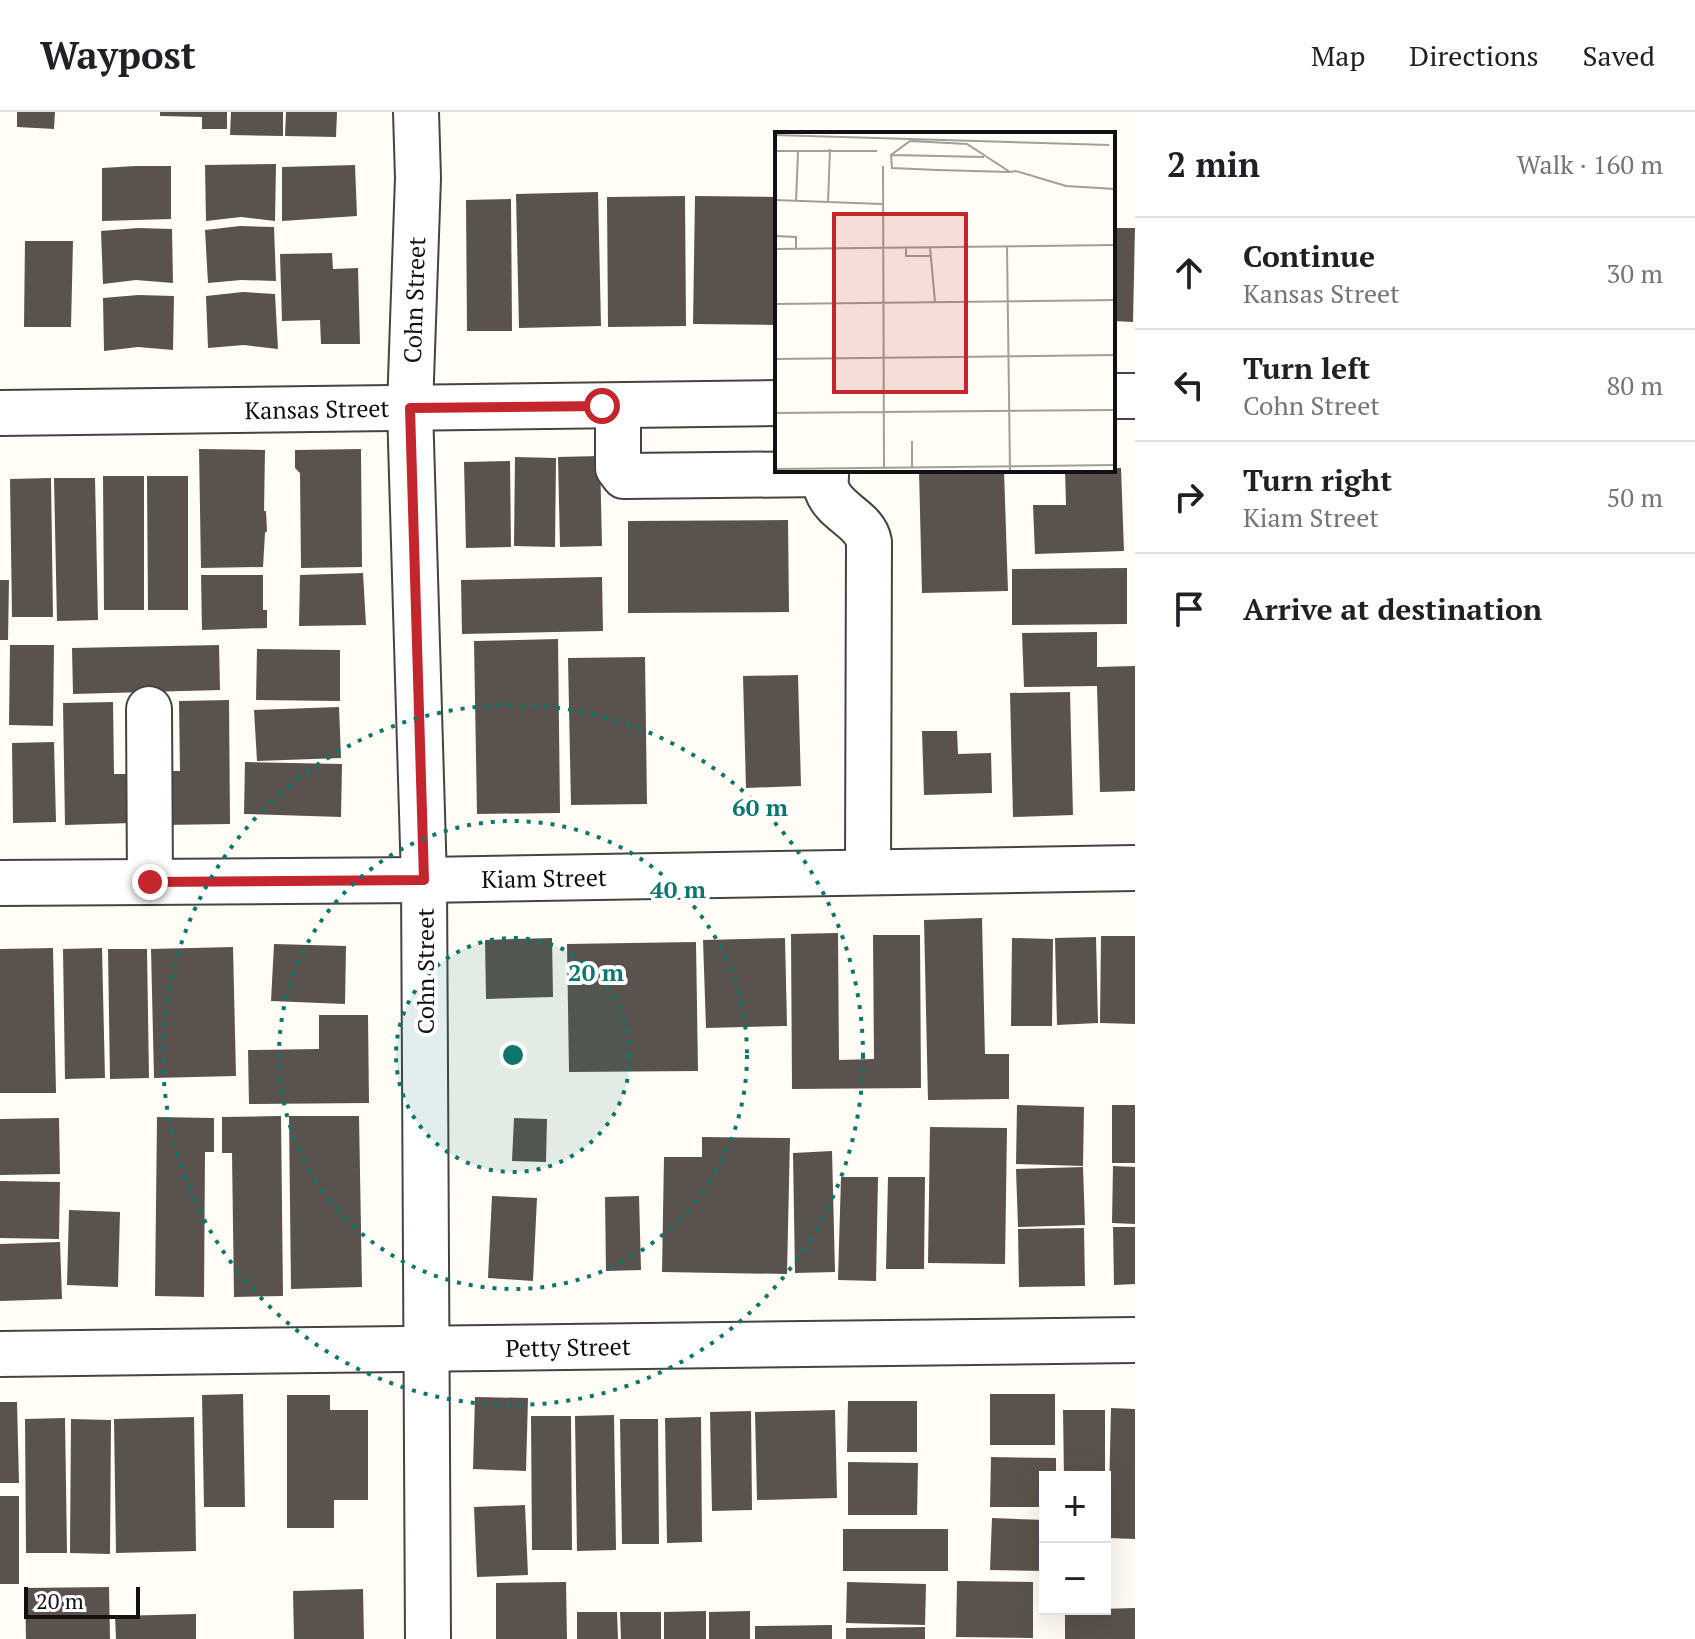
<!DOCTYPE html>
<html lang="en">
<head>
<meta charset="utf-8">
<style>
  :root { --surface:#fff; --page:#f6f6f6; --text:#202124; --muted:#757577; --line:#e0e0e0 }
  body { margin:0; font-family:"PT Serif",serif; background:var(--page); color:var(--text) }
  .controls { position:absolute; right:24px; bottom:24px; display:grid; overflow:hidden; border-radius:0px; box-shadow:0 8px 32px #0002 }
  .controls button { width:72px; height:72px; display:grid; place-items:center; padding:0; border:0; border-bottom:2px solid var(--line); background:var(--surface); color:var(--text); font:40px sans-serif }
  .scale { position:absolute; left:24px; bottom:20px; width:116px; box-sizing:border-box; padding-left:8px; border:4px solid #111; border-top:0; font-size:22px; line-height:28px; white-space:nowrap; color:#111; -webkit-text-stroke:6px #fff; paint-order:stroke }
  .stop { position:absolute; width:24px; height:24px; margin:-18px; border:6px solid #c4262e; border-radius:50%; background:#fff }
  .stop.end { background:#c4262e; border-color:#fff; box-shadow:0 2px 8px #0008 }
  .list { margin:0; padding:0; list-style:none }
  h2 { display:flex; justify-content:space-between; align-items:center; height:104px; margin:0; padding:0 32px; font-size:34px }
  h2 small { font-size:26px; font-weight:400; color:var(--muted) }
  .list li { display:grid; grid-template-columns:52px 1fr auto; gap:24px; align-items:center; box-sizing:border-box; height:112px; padding:0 32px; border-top:2px solid var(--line) }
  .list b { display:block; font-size:30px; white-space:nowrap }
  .list p { margin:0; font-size:26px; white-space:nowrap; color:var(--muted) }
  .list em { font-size:26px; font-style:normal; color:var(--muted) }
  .icon { flex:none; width:44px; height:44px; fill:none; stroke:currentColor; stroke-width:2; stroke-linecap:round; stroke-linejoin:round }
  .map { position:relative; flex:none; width:1135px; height:1527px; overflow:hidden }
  header { display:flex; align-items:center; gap:48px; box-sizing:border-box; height:112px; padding:0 40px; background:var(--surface); border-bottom:2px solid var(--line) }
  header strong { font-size:38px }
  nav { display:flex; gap:44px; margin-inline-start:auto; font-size:28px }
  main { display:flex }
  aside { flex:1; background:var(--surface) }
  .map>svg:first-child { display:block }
  .building { fill:#5a524d }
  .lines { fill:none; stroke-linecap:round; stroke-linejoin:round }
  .minor-casing { stroke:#444; stroke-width:48 }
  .minor { stroke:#fff; stroke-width:44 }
  .route { stroke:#c4262e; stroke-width:10 }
  .ring { fill:none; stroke:#0f766e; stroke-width:4; stroke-dasharray:4 8 }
  .labels { text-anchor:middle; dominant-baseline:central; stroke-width:8; stroke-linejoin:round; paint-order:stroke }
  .street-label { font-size:24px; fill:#111; stroke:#fff }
  .inset-road { fill:none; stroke:#a09f9a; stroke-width:2 }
  .view { fill:#c4262e; fill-opacity:0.15; stroke:#c4262e; stroke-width:4 }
  .inset-edge { fill:none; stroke:#111; stroke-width:4 }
  .centre { fill:#0f766e; stroke:#fff; stroke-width:4 }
  .ring-label { font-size:24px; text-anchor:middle; font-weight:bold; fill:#0f766e; stroke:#fff; stroke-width:8; stroke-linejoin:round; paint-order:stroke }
</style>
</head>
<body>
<header>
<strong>Waypost</strong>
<nav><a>Map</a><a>Directions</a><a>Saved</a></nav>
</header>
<main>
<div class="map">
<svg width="1135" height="1527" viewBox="0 0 1135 1527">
  <rect width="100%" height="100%" fill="#fffdf5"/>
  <g class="building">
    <path d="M17,0H55L54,17L17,15Z"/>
    <path d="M160,0H227V17H202V5L160,4Z"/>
    <path d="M231,0H283V24L230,23Z"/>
    <path d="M286,0H337L336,25L285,24Z"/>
    <path d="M276,52L275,109L241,105L206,109L205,53Z"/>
    <path d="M355,53L357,104L282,109V55Z"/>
    <path d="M136,54H171V107L102,109V56Z"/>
    <path d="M598,80L601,214L519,216L516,82Z"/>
    <path d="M685,84L686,214L608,215L607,85Z"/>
    <path d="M695,84L777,85V213L693,212Z"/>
    <path d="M511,87L512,219H467L466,88Z"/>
    <path d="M240,114L274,115L276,169L241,168L208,171L205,118Z"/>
    <path d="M138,116L172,117L173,171L136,168L103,172L101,119Z"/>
    <path d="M1113,116H1135L1133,210L1113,209Z"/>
    <path d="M25,129H73L71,215H24Z"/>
    <path d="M332,141L333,157L358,156L360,232H321L320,208L282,209L280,142Z"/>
    <path d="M243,180L275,182L278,237L244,233L208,236L206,184Z"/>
    <path d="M138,183L174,184L173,238L138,235L104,239L103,186Z"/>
    <path d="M199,337L265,338L264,399H266L267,419L265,421L263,455L201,456Z"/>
    <path d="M361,337L362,455L301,456L300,361L295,356V338Z"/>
    <path d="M600,344L602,434L560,435L558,345Z"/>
    <path d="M515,345L556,346L555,435L514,434Z"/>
    <path d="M510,349L511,435L466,436L464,350Z"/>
    <path d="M1121,356L1124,439L1035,442L1033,393H1066L1065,358Z"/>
    <path d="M919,358H1004L1008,479L922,481Z"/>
    <path d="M103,364H144V498H104Z"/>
    <path d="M147,364H188V498H148Z"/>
    <path d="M51,366L53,505H12L10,367Z"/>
    <path d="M54,366H95L98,508L57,509Z"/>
    <path d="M788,408L789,500L628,501V409Z"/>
    <path d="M1127,456V512L1012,513V457Z"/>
    <path d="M363,461L366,513L299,514L300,463Z"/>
    <path d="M201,463H263V498H267V516L202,518Z"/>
    <path d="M602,465L603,519L462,522L461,468Z"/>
    <path d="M0,468H9L8,528H0Z"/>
    <path d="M1097,520V555L1135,554V679L1100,680L1097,574L1024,575L1022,521Z"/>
    <path d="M558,527L560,701L477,702L474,529Z"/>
    <path d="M10,533H54L53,614L9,613Z"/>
    <path d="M219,533L220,578L73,582L72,536Z"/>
    <path d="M257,537L340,538V589L256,588Z"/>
    <path d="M645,545L647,692L571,693L568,546Z"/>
    <path d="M798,563L801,674L746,676L743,564Z"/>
    <path d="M1070,580L1073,703L1013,705L1010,581Z"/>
    <path d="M229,588L230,712L162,713V659H180L179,589Z"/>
    <path d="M113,590L114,662H131L132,711L65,713L63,591Z"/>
    <path d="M339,595L341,646L257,649L254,598Z"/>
    <path d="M922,619H957L958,642L991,641L992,681L924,683Z"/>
    <path d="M54,630L56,710L13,711L12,631Z"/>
    <path d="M245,650L342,652L341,705L244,702Z"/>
    <path d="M982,806L985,942H1009V987L928,988L924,808Z"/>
    <path d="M838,821L839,948L874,947L873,823H920L921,976L792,977L791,822Z"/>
    <path d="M1101,824H1135V912L1100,911Z"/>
    <path d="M1096,825L1098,911L1057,913L1055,826Z"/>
    <path d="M552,826L553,885L486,887L485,828Z"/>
    <path d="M785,826L787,914L706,916L703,828Z"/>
    <path d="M1012,826L1053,827L1052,914H1011Z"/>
    <path d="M696,830L698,959L569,960L567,832Z"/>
    <path d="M274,832L346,834L345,892L271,889Z"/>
    <path d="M233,835L236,964L154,966L151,837Z"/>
    <path d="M53,836L56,981H0V837Z"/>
    <path d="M102,836L105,966L65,967L63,837Z"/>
    <path d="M108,837H147L149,966L110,967Z"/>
    <path d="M319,903H368L369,991L249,992L248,938L319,937Z"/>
    <path d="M1017,993L1084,995L1083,1054L1016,1052Z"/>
    <rect x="1112" y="993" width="23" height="58"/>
    <path d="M281,1004L283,1184L234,1185L232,1041H222V1005Z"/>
    <path d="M289,1004H359L362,1175L291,1177Z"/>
    <path d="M157,1005L214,1006V1040H205L204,1185L155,1184Z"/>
    <path d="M59,1006L60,1062L0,1063V1007Z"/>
    <path d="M514,1006L547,1007L546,1050L512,1049Z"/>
    <path d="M930,1015L1007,1016L1005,1152L928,1151Z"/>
    <path d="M702,1025L790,1026L787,1162L662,1160L664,1045H702Z"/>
    <path d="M832,1039L835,1160L795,1161L793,1041Z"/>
    <path d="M1113,1054L1135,1055V1112L1112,1111Z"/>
    <path d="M1083,1055L1085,1113L1018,1115L1016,1057Z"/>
    <path d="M841,1065H878L876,1169L838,1168Z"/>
    <path d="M888,1065H925L924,1157H886Z"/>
    <path d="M0,1069L60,1070L59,1127L0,1126Z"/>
    <path d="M492,1084L537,1086L533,1169L488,1166Z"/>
    <path d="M639,1084L641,1158L606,1159L605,1085Z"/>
    <path d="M69,1098L120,1100L118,1175L67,1173Z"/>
    <path d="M1113,1115H1135V1172L1114,1173Z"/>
    <path d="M1084,1116L1085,1174L1019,1175L1018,1117Z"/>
    <path d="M60,1130L62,1187L0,1189V1132Z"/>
    <path d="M243,1282L245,1395H204L202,1283Z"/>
    <rect x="990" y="1282" width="65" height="51"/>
    <path d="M287,1283H330V1298H368V1388H334V1416H287Z"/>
    <path d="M475,1285L528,1286L526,1359L473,1357Z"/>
    <path d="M848,1289H917V1340H847Z"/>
    <path d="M0,1290H17L19,1371H0Z"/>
    <path d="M1111,1296L1135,1297V1427L1108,1426Z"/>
    <path d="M835,1298L837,1386L757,1388L755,1300Z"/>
    <path d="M1063,1298H1105V1365H1064Z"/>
    <path d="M751,1299L752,1398L712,1399L710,1300Z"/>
    <path d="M614,1303L616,1438L577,1439L575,1304Z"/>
    <path d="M531,1304H571L572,1438H532Z"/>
    <path d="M194,1305L196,1439L116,1441L114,1307Z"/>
    <path d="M701,1305L702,1430L667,1431L665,1306Z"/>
    <path d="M65,1306L67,1441H26L25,1307Z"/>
    <path d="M71,1307L111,1308L110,1442L70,1441Z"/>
    <path d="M620,1307H658L659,1432H622Z"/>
    <path d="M991,1345L1056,1346V1365H1045V1395H990Z"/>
    <path d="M848,1350L918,1351L917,1403H848Z"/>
    <rect x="0" y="1384" width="19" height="88"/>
    <path d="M525,1393L528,1463L477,1465L474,1395Z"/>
    <path d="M992,1406L1045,1408V1459L990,1458Z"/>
    <rect x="843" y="1417" width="105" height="42"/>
    <path d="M957,1469L1033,1470V1526L956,1525Z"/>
    <path d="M566,1470L567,1527H496V1471Z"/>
    <path d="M847,1470L926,1472L925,1513L846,1511Z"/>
    <path d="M109,1475L110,1527H26L25,1476Z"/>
    <path d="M363,1477L364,1527H294L293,1479Z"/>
    <path d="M1135,1496V1527H1065V1498Z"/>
    <path d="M706,1499V1527H664V1500Z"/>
    <path d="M750,1499V1527H709V1500Z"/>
    <path d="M577,1500H617L618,1527H577Z"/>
    <path d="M620,1500H661V1527H621Z"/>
    <path d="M196,1502V1527H116L115,1504Z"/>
    <path d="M832,1513V1527H755V1514Z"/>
    <path d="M925,1515V1527H846V1516Z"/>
  </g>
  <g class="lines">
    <g class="minor-casing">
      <g id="minor">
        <path d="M416,0L418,66L410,296L424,768L428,1527"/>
        <path d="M1113,284H1135"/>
        <path d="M618,294V356L624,364L826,362"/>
        <path d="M0,301L777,291"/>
        <path d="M826,358C826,364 825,373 827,378C835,401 865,407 869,430L868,760"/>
        <path d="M149,597L150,770"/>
        <path d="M0,771L424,768L1135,756"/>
        <path d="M0,1242L1135,1228"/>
      </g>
    </g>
    <use href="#minor" class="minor"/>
  </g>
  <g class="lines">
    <path class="route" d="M150,770L424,768L410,296L602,294"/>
  </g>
  <circle cx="513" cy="943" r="117" fill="#0f766e" fill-opacity=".12"/>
  <g class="ring">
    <circle cx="513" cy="943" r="117"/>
    <circle cx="513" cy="943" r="234"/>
    <circle cx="513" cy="943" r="350"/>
  </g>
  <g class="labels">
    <g class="street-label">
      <text transform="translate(414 188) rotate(-88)">Cohn Street</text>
      <text transform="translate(317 297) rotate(-1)">Kansas Street</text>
      <text transform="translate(544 766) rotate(-1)">Kiam Street</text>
      <text transform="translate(425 859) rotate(-90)">Cohn Street</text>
      <text transform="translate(568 1235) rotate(-1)">Petty Street</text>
    </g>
  </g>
  <g transform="translate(775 20)">
    <rect width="340" height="340" fill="#fffdf5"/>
    <path class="inset-road" d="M0,3L334,13M0,19H102M117,23L209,25M108,34L109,336M235,40L192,12L135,9L116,23L117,36L162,38L235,40L241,39L291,54L340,57M0,68L107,72M21,69L23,20M53,70L55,17M0,104L21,105V117M232,114L235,339M155,115L160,170M131,116V124H155M0,117L340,113M0,172L340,168M0,227L340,223M0,281L340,278M137,309V335M0,337L340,333"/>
    <path class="view" d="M59,82H191V260H59Z"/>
    <rect width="340" height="340" class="inset-edge"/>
  </g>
  <circle cx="513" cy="943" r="12" class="centre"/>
  <g class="ring-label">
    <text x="760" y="704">60 m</text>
    <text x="678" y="786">40 m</text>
    <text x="596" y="869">20 m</text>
  </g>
</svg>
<div class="controls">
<button>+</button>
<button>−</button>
</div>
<div class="scale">20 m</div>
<div class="stop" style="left:602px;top:294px"></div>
<div class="stop end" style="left:150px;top:770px"></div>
</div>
<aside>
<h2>2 min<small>Walk · 160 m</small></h2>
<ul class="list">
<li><svg class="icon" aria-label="ahead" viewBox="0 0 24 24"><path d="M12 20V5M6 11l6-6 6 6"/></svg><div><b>Continue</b><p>Kansas Street</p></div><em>30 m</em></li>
<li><svg class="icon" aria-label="left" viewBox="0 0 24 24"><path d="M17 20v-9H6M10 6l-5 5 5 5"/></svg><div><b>Turn left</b><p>Cohn Street</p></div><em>80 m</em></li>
<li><svg class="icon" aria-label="right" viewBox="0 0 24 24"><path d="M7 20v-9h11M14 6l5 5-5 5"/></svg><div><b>Turn right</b><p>Kiam Street</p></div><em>50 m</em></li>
<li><svg class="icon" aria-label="arrive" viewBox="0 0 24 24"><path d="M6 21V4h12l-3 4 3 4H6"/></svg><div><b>Arrive at destination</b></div></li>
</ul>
</aside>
</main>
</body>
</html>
